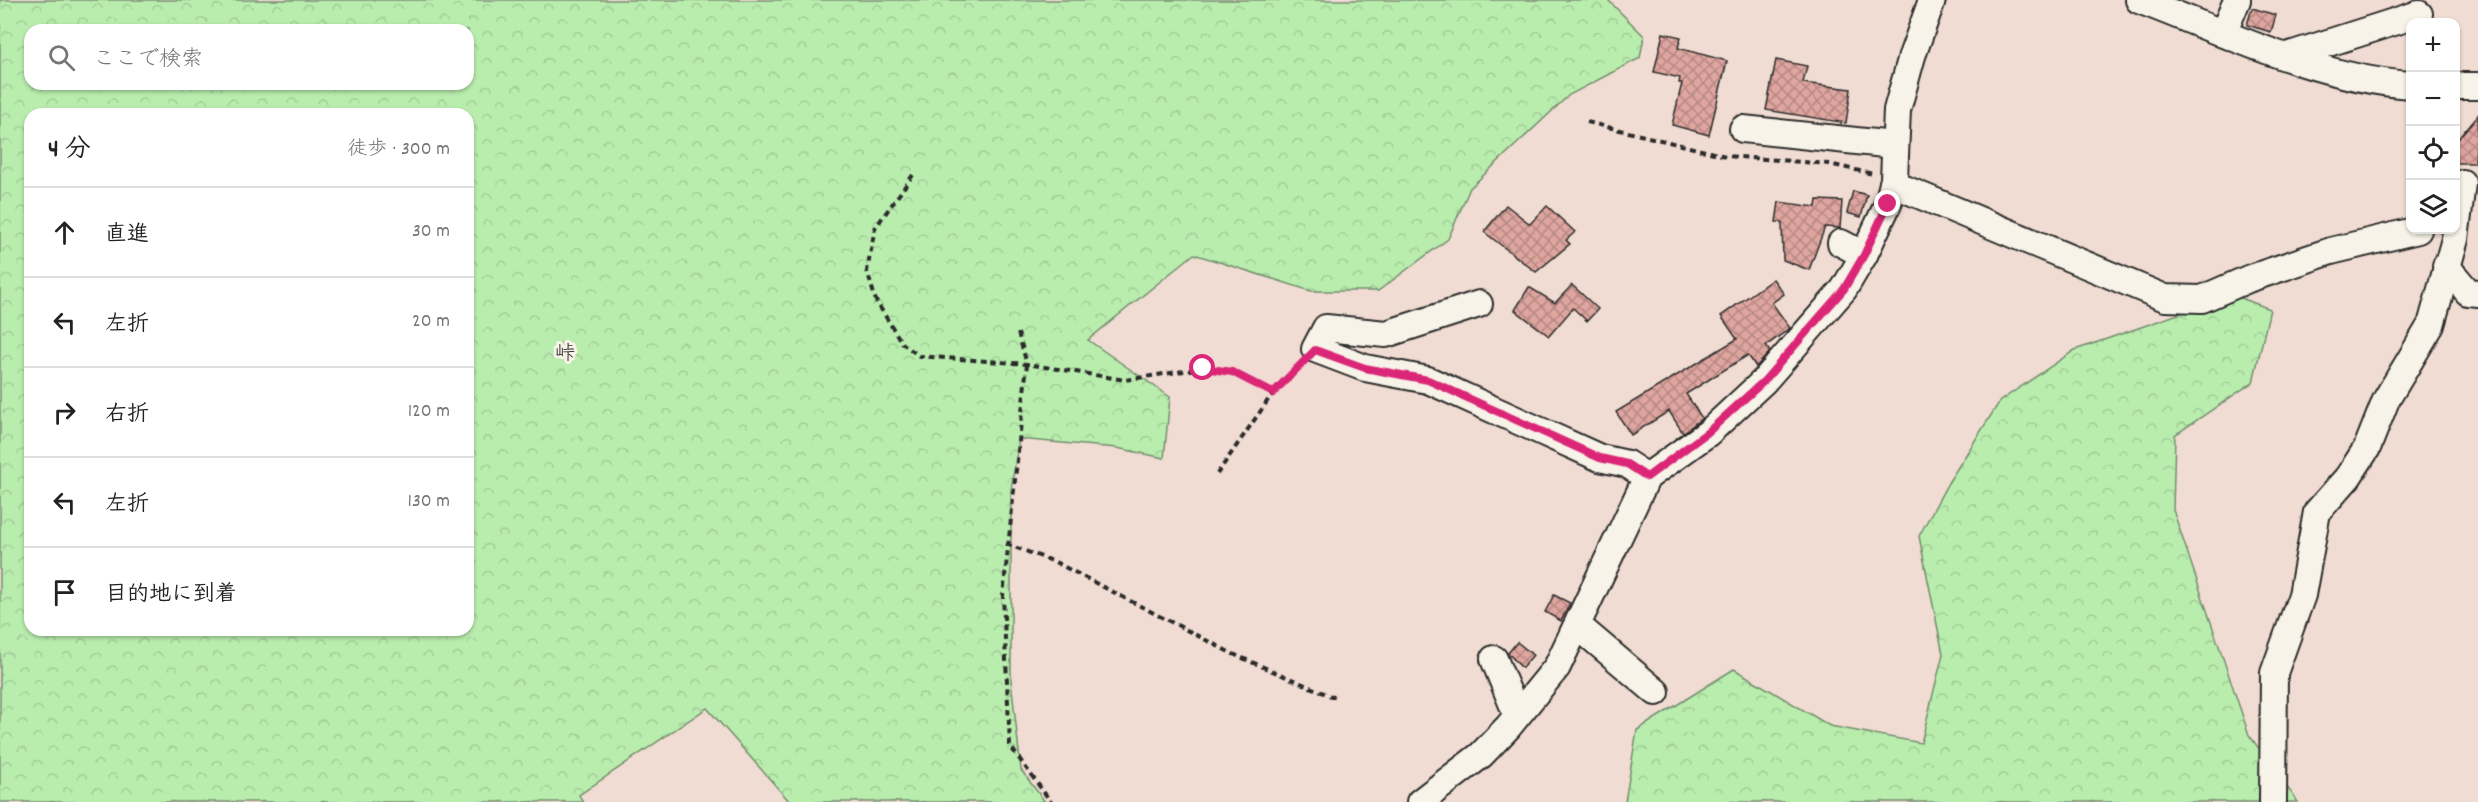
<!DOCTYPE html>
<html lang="ja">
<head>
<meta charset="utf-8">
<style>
  :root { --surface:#fff; --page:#f6f6f6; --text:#222; --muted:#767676; --line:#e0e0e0 }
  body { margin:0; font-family:Dekko,"Klee One",sans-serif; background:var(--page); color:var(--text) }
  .controls { position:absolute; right:18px; top:18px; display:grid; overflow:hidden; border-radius:12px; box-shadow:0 2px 4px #0004 }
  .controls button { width:54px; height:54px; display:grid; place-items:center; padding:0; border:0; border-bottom:2px solid var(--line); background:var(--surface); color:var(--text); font:30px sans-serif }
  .stop { position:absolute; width:18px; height:18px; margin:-14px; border:4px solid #db2777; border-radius:50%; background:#fff }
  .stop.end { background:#db2777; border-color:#fff; box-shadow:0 2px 6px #0008 }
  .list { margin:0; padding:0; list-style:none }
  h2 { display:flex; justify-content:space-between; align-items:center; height:78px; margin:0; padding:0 24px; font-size:26px }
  h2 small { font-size:20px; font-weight:400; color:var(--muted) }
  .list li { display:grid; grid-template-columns:39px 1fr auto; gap:18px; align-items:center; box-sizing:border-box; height:90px; padding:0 24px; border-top:2px solid var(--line) }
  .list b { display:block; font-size:22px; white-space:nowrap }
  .list em { font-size:20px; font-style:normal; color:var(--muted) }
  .icon { flex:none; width:33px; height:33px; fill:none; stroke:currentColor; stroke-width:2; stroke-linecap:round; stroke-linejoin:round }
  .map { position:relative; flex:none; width:2478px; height:802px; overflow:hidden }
  .search { position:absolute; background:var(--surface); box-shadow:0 2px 4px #0004; left:24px; top:24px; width:450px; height:66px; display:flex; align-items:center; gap:15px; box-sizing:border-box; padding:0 21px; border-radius:18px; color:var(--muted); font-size:22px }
  .panel { position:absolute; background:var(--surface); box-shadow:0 2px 4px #0004; left:24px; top:108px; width:450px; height:528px; border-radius:18px }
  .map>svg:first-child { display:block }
  .forest { fill:url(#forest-crowns); stroke:#728c6c; stroke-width:1.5; fill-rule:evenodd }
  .building { fill:url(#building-cross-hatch); stroke:#2b2b2b; stroke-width:1.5 }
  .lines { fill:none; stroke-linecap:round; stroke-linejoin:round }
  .minor-casing { stroke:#2b2b2b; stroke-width:30 }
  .path { stroke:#2b2b2b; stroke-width:4; stroke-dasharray:6 4.5; stroke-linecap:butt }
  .minor { stroke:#f7f3e8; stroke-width:26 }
  .route { stroke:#db2777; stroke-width:8 }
  .labels { text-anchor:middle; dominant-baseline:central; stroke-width:6; stroke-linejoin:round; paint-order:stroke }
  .quarter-label { font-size:21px; fill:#2b2b2b; stroke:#f7f3e8 }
</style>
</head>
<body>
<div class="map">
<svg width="2478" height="802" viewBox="0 0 2478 802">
  <defs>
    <pattern id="forest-crowns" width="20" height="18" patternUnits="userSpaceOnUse" patternTransform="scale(1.5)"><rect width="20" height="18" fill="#b9edae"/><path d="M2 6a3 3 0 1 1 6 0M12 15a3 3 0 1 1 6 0" fill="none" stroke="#9fcb96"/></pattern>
    <pattern id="building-cross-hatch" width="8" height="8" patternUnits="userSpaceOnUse" patternTransform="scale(1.5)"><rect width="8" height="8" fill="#dfa59f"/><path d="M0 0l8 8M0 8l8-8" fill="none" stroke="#b58782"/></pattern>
  </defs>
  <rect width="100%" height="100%" fill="#f0dcd2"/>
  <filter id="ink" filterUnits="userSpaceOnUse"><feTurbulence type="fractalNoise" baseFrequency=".0167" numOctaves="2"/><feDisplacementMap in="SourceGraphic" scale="12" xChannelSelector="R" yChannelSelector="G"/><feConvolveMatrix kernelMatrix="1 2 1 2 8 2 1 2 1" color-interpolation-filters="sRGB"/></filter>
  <g filter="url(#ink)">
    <g class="forest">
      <path d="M0,0H1608L1644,36L1640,58L1569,95L1470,188L1448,239L1378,291H1311L1194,254L1088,340L1170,397L1164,458L1117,448L1019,439L1011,490V680L1021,770L1045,802H790L707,708L579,795L583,802H0ZM30,30H468V84H30ZM30,114H468V630H30Z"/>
      <path d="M2233,295L2270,309L2253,382L2175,435L2173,510L2249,735L2298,802H1625L1637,730L1734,669L1830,726L1921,743L1943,654L1919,536L1948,483L2000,401L2075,350Z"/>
    </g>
    <g class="building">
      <path d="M2252,8L2276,15L2271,32L2247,25Z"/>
      <path d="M1663,33L1681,37L1678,48L1727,61L1709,135L1672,125L1682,83H1679L1680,78L1654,72Z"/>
      <path d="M1776,60L1807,66L1803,83L1851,89L1846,123L1766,110Z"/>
      <path d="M2478,115L2475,163H2456V141Z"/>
      <path d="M1853,191L1867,195L1861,217L1847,213Z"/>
      <path d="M1817,200L1842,201L1840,228L1825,227L1809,270L1783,260L1782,222H1776L1779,202L1816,207Z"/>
      <path d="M1506,205L1530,224L1547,206L1575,232L1566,240L1570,244L1536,272L1484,232Z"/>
      <path d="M1773,279L1784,294L1772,303L1790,328L1766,346L1770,352L1756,367L1748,355L1686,394L1702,418L1683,433L1669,411L1631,435L1616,412L1737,339L1721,316Z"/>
      <path d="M1572,285L1598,309L1587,321L1573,308L1549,336L1515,310L1529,287L1555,303Z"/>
      <path d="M1554,595L1570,603L1561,621L1545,612Z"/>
      <path d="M1517,642L1533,655L1522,668L1508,653Z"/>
    </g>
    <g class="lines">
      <g class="minor-casing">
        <g id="minor">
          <path d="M2139,0C2226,33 2316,78 2410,85"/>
          <path d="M2223,34L2237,0"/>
          <path d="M2287,56L2419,14"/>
          <path d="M2456,86H2478"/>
          <path d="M1743,129L1894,145"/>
          <path d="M1893,184L2165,298L2202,299L2248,279L2331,251L2418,230"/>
          <path d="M1841,243L1864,255"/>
          <path d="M2446,266L2468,292L2478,293"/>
          <path d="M1479,304L1386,334L1326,328L1315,349L1365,368L1428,380L1600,458L1627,464L1647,477"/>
          <path d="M1578,626L1656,692"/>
          <path d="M1494,659L1517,715"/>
          <path d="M1420,802L1481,755L1508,727L1557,667L1647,477L1708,433L1764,381L1844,289L1864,255L1888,204L1894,179L1897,110L1912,56L1932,0"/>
          <path d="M2273,802L2274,673L2302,595L2317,512L2348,477L2367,448L2386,400L2431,325L2455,239L2462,183"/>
        </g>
      </g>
      <g class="path">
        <path d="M1587,122L1726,156L1829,164L1873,174"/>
        <path d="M913,175L875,228L867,271L876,301L902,343L919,356L1027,364L1125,380L1203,368L1232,372L1273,393"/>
        <path d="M1018,333L1027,364L1003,596L1010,746L1051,802"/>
        <path d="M1217,474L1273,393L1302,363"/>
        <path d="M1006,544L1055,562L1233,654L1338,699"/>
      </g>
      <use href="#minor" class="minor"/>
    </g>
  </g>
  <g class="lines" filter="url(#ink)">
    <path class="route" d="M1203,368L1232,372L1273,393L1315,350L1365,368L1428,380L1600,458L1627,464L1647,477L1708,432L1764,381L1844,289L1864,255L1888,204"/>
  </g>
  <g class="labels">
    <g class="quarter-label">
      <text x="565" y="355">峠</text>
    </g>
  </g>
</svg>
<div class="controls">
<button>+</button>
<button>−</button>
<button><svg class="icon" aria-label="locate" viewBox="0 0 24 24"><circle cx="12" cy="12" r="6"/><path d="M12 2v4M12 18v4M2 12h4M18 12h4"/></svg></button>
<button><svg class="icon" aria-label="layers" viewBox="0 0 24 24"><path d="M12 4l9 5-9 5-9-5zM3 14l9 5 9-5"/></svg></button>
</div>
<div class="stop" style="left:1203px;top:368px"></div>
<div class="stop end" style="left:1888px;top:204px"></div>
<div class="search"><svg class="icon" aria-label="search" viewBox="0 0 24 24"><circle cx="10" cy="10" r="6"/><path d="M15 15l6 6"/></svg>ここで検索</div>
<section class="panel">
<h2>4 分<small>徒歩 · 300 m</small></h2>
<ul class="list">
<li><svg class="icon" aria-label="ahead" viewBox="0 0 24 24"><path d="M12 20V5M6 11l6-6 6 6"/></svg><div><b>直進</b></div><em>30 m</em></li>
<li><svg class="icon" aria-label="left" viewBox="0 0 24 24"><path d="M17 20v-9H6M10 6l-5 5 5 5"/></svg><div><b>左折</b></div><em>20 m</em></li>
<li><svg class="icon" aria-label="right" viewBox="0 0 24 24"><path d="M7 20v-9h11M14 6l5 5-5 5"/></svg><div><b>右折</b></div><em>120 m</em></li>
<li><svg class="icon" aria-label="left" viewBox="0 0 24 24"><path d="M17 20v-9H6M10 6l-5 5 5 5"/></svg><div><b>左折</b></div><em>130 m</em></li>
<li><svg class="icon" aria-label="arrive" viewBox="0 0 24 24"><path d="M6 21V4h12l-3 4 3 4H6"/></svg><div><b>目的地に到着</b></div></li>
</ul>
</section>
</div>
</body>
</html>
